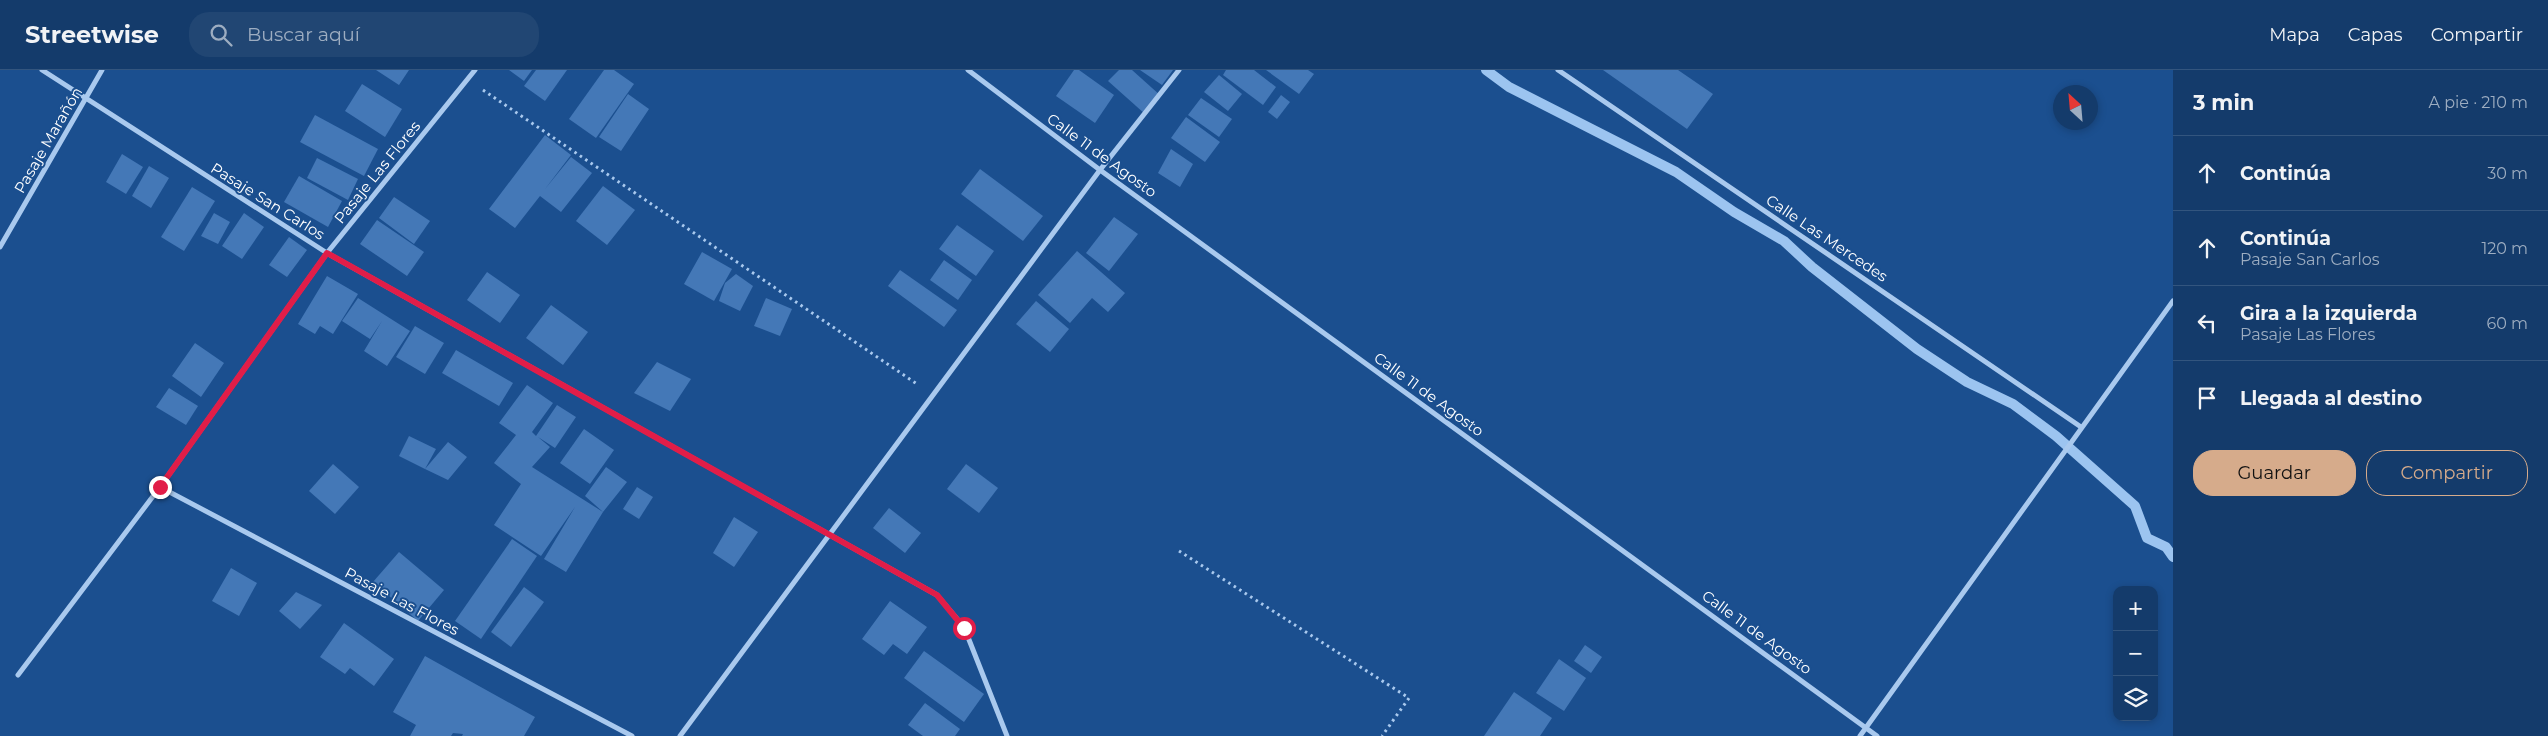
<!DOCTYPE html>
<html lang="es">
<head>
<meta charset="utf-8">
<style>
  :root { --surface:#143b6b; --page:#214673; --text:#f1f3f6; --muted:#9dadc1; --line:#33557e; --accent:#d6ab8b }
  body { margin:0; font-family:Montserrat,sans-serif; background:var(--page); color:var(--text) }
  .controls { position:absolute; right:15px; bottom:15px; display:grid; overflow:hidden; border-radius:10px; box-shadow:0 2px 8px #0003 }
  .controls button { width:45px; height:45px; display:grid; place-items:center; padding:0; border:0; border-bottom:1px solid var(--line); background:var(--surface); color:var(--text); font:25px sans-serif }
  .compass { position:absolute; left:2053px; top:15px; width:45px; height:45px; border-radius:50%; background:var(--surface); box-shadow:0 2px 8px #0003; rotate:334deg }
  .stop { position:absolute; width:15px; height:15px; margin:-11px; border:4px solid #e11d48; border-radius:50%; background:#fff }
  .stop.end { background:#e11d48; border-color:#fff; box-shadow:0 1px 5px #0008 }
  .list { margin:0; padding:0; list-style:none }
  h2 { display:flex; justify-content:space-between; align-items:center; height:65px; margin:0; padding:0 20px; font-size:21px }
  h2 small { font-size:16px; font-weight:400; color:var(--muted) }
  .list li { display:grid; grid-template-columns:32px 1fr auto; gap:15px; align-items:center; box-sizing:border-box; height:75px; padding:0 20px; border-top:1px solid var(--line) }
  .list b { display:block; font-size:19px; white-space:nowrap }
  .list p { margin:0; font-size:16px; white-space:nowrap; color:var(--muted) }
  .list em { font-size:16px; font-style:normal; color:var(--muted) }
  .actions { display:flex; gap:10px; padding:15px 20px }
  .actions a { flex:1; padding:11px 0; border:1px solid var(--accent); border-radius:20px; text-align:center; font-size:18px; color:var(--accent) }
  .actions .main { background:var(--accent); color:#111 }
  .icon { flex:none; width:28px; height:28px; fill:none; stroke:currentColor; stroke-width:2; stroke-linecap:round; stroke-linejoin:round }
  .map { position:relative; flex:none; width:2173px; height:666px; overflow:hidden }
  header { display:flex; align-items:center; gap:30px; box-sizing:border-box; height:70px; padding:0 25px; background:var(--surface); border-bottom:1px solid var(--line) }
  header strong { font-size:24px }
  nav { display:flex; gap:28px; margin-inline-start:auto; font-size:18px }
  .search { width:350px; height:45px; background:var(--page); display:flex; align-items:center; gap:12px; box-sizing:border-box; padding:0 18px; border-radius:20px; color:var(--muted); font-size:19px }
  main { display:flex }
  aside { flex:1; background:var(--surface) }
  .map>svg:first-child { display:block }
  .lines { fill:none; stroke-linecap:round; stroke-linejoin:round }
  .stream { stroke:#9cc4f0; stroke-width:10 }
  .building { fill:#4478b7 }
  .path { stroke:#a9c9ee; stroke-width:3; stroke-dasharray:2.5 4; stroke-linecap:butt }
  .minor { stroke:#a9c9ee; stroke-width:5 }
  .route { stroke:#e11d48; stroke-width:6 }
  .labels { text-anchor:middle; dominant-baseline:central; stroke-width:4; stroke-linejoin:round; paint-order:stroke }
  .street-label { font-size:15px; fill:#fff; stroke:#1b4f8f }
</style>
</head>
<body>
<header>
<strong>Streetwise</strong>
<div class="search"><svg class="icon" aria-label="search" viewBox="0 0 24 24"><circle cx="10" cy="10" r="6"/><path d="M15 15l6 6"/></svg>Buscar aquí</div>
<nav><a>Mapa</a><a>Capas</a><a>Compartir</a></nav>
</header>
<main>
<div class="map">
<svg width="2173" height="666" viewBox="0 0 2173 666">
  <rect width="100%" height="100%" fill="#1b4f8f"/>
  <g class="lines">
    <path class="stream" d="M1486,0L1509,17L1676,102L1734,142L1784,171L1812,197L1917,279L1967,312L2013,334L2056,366L2135,436L2147,468L2166,477L2173,487"/>
  </g>
  <g class="building">
    <path d="M376,0H409L399,15Z"/>
    <path d="M509,0H532L524,11Z"/>
    <path d="M536,0H567L545,31L524,16Z"/>
    <path d="M604,0H614L634,14L596,68L569,49Z"/>
    <path d="M1074,0H1079L1114,25L1095,53L1056,26Z"/>
    <path d="M1119,0H1132L1161,26L1145,44L1108,11Z"/>
    <path d="M1140,0H1173L1162,15Z"/>
    <path d="M1226,0H1254L1276,17L1263,35L1223,5Z"/>
    <path d="M1266,0H1308L1314,4L1299,24Z"/>
    <path d="M1603,0H1678L1713,24L1687,59Z"/>
    <path d="M1219,5L1242,24L1228,41L1204,22Z"/>
    <path d="M362,14L402,39L385,67L345,41Z"/>
    <path d="M628,24L649,39L621,81L599,67Z"/>
    <path d="M1281,25L1290,32L1277,49L1268,42Z"/>
    <path d="M1201,28L1232,49L1219,67L1188,45Z"/>
    <path d="M315,45L378,79L364,106L300,72Z"/>
    <path d="M1186,47L1220,72L1205,92L1171,68Z"/>
    <path d="M545,65L571,85L545,119L571,87L592,103L561,142L540,126L515,158L489,139Z"/>
    <path d="M1171,79L1193,94L1180,117L1158,103Z"/>
    <path d="M122,84L143,97L126,124L106,112Z"/>
    <path d="M317,88L358,109L348,130L307,108Z"/>
    <path d="M149,96L169,108L151,138L132,126Z"/>
    <path d="M980,99L1043,146L1023,171L961,124Z"/>
    <path d="M299,106L342,131L328,157L284,132Z"/>
    <path d="M603,116L635,140L607,175L576,151Z"/>
    <path d="M192,117L215,131L184,181L161,167Z"/>
    <path d="M394,127L430,151L414,174L379,148Z"/>
    <path d="M214,143L230,152L218,174L201,166Z"/>
    <path d="M244,143L264,157L242,189L222,176Z"/>
    <path d="M1114,147L1138,164L1109,201L1086,183Z"/>
    <path d="M377,150L424,182L407,206L360,174Z"/>
    <path d="M957,155L994,181L976,206L939,179Z"/>
    <path d="M289,167L307,180L287,207L269,195Z"/>
    <path d="M1077,181L1125,223L1108,242L1092,228L1070,253L1038,225Z"/>
    <path d="M702,182L732,199L714,231L684,214Z"/>
    <path d="M944,190L972,210L958,230L930,210Z"/>
    <path d="M900,200L957,240L944,257L888,216Z"/>
    <path d="M487,202L520,225L500,253L467,230Z"/>
    <path d="M736,204L753,216L740,241L719,231L725,213Z"/>
    <path d="M327,206L358,224L333,264L320,256L315,264L298,254Z"/>
    <path d="M358,228L410,261L387,296L364,281L382,251L370,269L342,251Z"/>
    <path d="M766,228L792,239L780,266L754,256Z"/>
    <path d="M1036,231L1069,259L1050,282L1016,254Z"/>
    <path d="M551,235L588,262L563,295L526,268Z"/>
    <path d="M415,256L444,273L425,304L396,287Z"/>
    <path d="M195,273L224,293L201,327L172,306Z"/>
    <path d="M456,280L513,313L499,336L442,303Z"/>
    <path d="M657,292L691,309L670,341L634,323Z"/>
    <path d="M527,315L553,333L532,362L536,366L557,335L576,347L555,378L538,367L550,377L532,397L603,442L585,426L606,397L627,412L603,442L566,502L544,489L575,437L541,486L494,455L521,414L494,393L516,365L499,353Z"/>
    <path d="M169,318L198,336L186,355L156,337Z"/>
    <path d="M584,359L614,380L590,414L560,393Z"/>
    <path d="M409,366L436,379L425,399L448,372L467,387L448,410L425,399L399,386Z"/>
    <path d="M333,394L359,417L335,444L309,421Z"/>
    <path d="M966,394L998,418L979,443L947,419Z"/>
    <path d="M637,417L653,427L639,449L623,439Z"/>
    <path d="M889,438L921,463L905,483L873,458Z"/>
    <path d="M734,447L758,462L734,497L713,483Z"/>
    <path d="M512,469L537,486L481,569L455,551Z"/>
    <path d="M399,482L444,520L418,551L373,512Z"/>
    <path d="M231,498L257,513L239,546L212,531Z"/>
    <path d="M524,517L544,532L511,577L491,562Z"/>
    <path d="M296,522L322,535L300,559L279,541Z"/>
    <path d="M890,531L927,557L907,584L893,574L884,585L862,569Z"/>
    <path d="M344,553L394,589L374,616L350,598L345,604L320,587Z"/>
    <path d="M1585,575L1602,587L1591,603L1574,591Z"/>
    <path d="M924,581L984,624L964,652L904,608Z"/>
    <path d="M425,586L535,647L524,666H462L463,664L453,663L451,666H410L416,655L393,642Z"/>
    <path d="M1559,589L1586,608L1564,641L1536,623Z"/>
    <path d="M1514,622L1552,648L1540,666H1484Z"/>
    <path d="M925,633L960,659L955,666H923L908,655Z"/>
  </g>
  <g class="lines">
    <g class="path">
      <path d="M483,20L917,314"/>
      <path d="M1179,481L1409,628L1382,666"/>
    </g>
    <g class="minor">
      <path d="M42,0L327,183L937,525L964,557L1007,666"/>
      <path d="M968,0L1100,100L1877,666"/>
      <path d="M1558,0L2081,357"/>
      <path d="M0,177L102,0"/>
      <path d="M160,417L632,666"/>
      <path d="M18,605L160,417L327,183L475,0"/>
      <path d="M680,666L1100,100L1179,0"/>
      <path d="M1860,666L2173,231"/>
    </g>
  </g>
  <g class="lines">
    <path class="route" d="M160,417L327,183L937,525L964,558"/>
  </g>
  <g class="labels">
    <g class="street-label">
      <text transform="translate(48 70) rotate(-60)">Pasaje Marañón</text>
      <text transform="translate(1102 85) rotate(36)">Calle 11 de Agosto</text>
      <text transform="translate(377 102) rotate(-51)">Pasaje Las Flores</text>
      <text transform="translate(268 131) rotate(32)">Pasaje San Carlos</text>
      <text transform="translate(1827 168) rotate(34)">Calle Las Mercedes</text>
      <text transform="translate(1429 324) rotate(36)">Calle 11 de Agosto</text>
      <text transform="translate(402 531) rotate(28)">Pasaje Las Flores</text>
      <text transform="translate(1757 562) rotate(36)">Calle 11 de Agosto</text>
    </g>
  </g>
</svg>
<div class="controls">
<button>+</button>
<button>−</button>
<button><svg class="icon" aria-label="layers" viewBox="0 0 24 24"><path d="M12 4l9 5-9 5-9-5zM3 14l9 5 9-5"/></svg></button>
</div>
<svg class="compass" viewBox="-18 -18 36 36"><path d="M0-13l5 13h-10z" fill="#e53935"/><path d="M0 13l5-13h-10z" fill="#9dadc1"/></svg>
<div class="stop" style="left:964px;top:558px"></div>
<div class="stop end" style="left:160px;top:417px"></div>
</div>
<aside>
<h2>3 min<small>A pie · 210 m</small></h2>
<ul class="list">
<li><svg class="icon" aria-label="ahead" viewBox="0 0 24 24"><path d="M12 20V5M6 11l6-6 6 6"/></svg><div><b>Continúa</b></div><em>30 m</em></li>
<li><svg class="icon" aria-label="ahead" viewBox="0 0 24 24"><path d="M12 20V5M6 11l6-6 6 6"/></svg><div><b>Continúa</b><p>Pasaje San Carlos</p></div><em>120 m</em></li>
<li><svg class="icon" aria-label="left" viewBox="0 0 24 24"><path d="M17 20v-9H6M10 6l-5 5 5 5"/></svg><div><b>Gira a la izquierda</b><p>Pasaje Las Flores</p></div><em>60 m</em></li>
<li><svg class="icon" aria-label="arrive" viewBox="0 0 24 24"><path d="M6 21V4h12l-3 4 3 4H6"/></svg><div><b>Llegada al destino</b></div></li>
</ul>
<div class="actions"><a class="main">Guardar</a><a>Compartir</a></div>
</aside>
</main>
</body>
</html>
